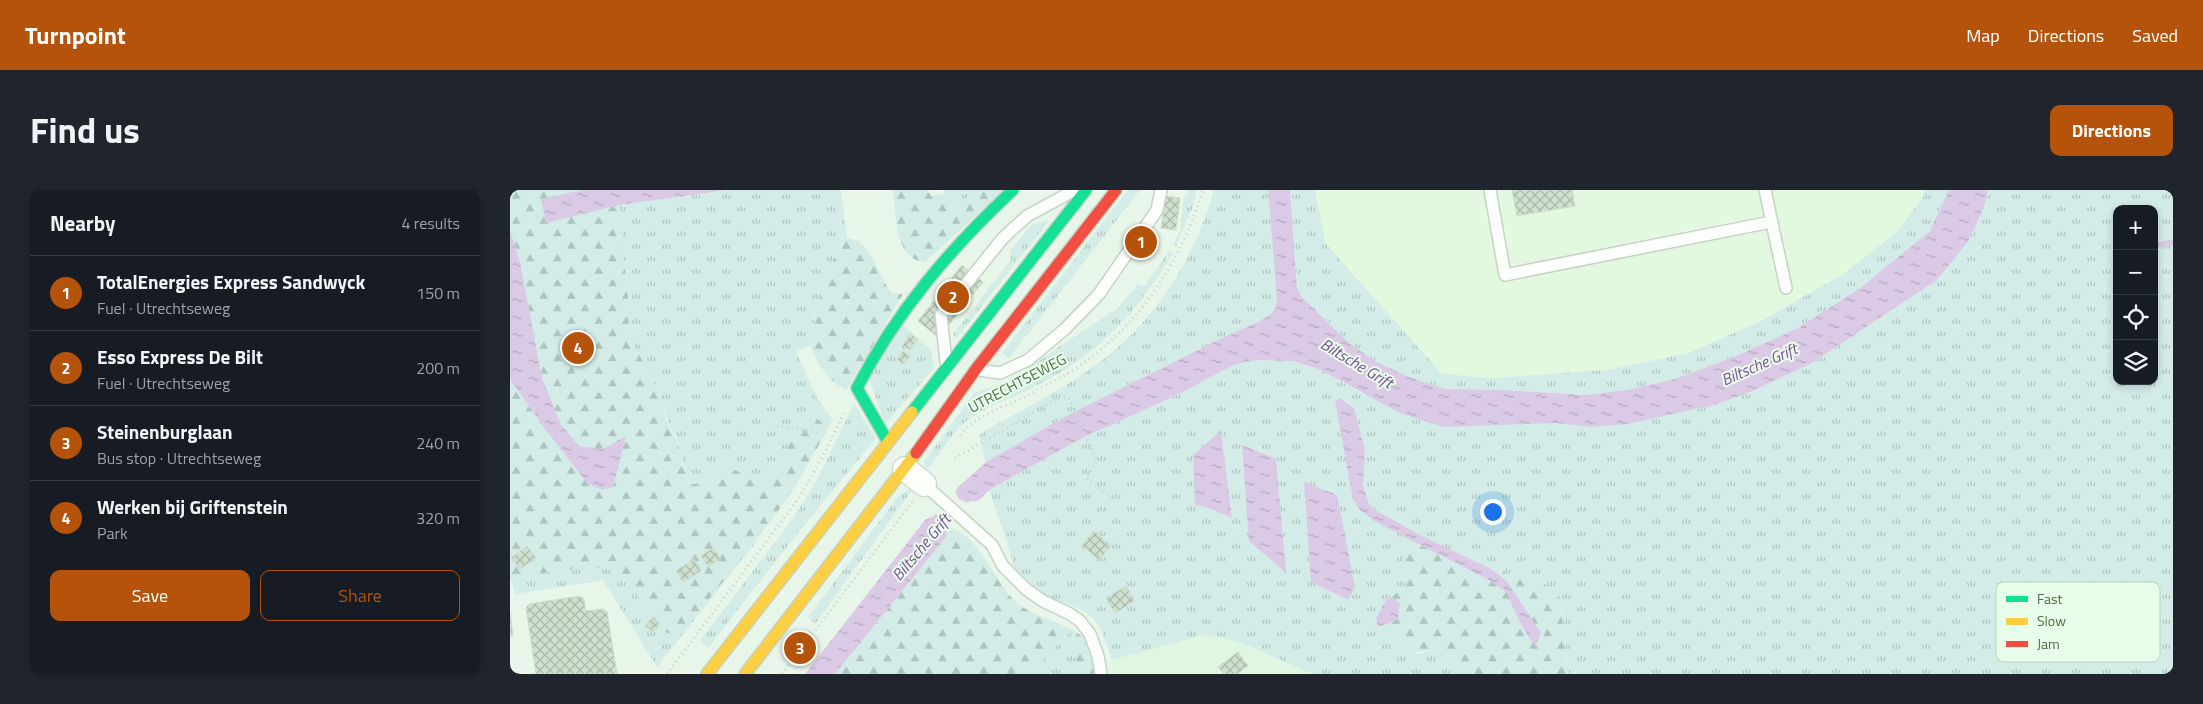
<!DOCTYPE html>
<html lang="en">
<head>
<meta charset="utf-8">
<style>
  :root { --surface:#171b24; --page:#20242c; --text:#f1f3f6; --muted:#9ea1a6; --line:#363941; --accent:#b45309 }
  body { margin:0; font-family:"Titillium Web",sans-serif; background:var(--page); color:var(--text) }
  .controls { position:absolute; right:15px; top:15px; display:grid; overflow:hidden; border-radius:10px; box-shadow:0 2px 8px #0003 }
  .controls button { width:45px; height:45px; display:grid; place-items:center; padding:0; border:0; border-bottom:1px solid var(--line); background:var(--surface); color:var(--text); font:25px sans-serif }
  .you { position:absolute; left:982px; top:321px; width:18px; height:18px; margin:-12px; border:4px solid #fff; border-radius:50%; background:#1a73e8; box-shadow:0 0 0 8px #1a73e833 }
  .badge { display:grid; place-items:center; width:32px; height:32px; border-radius:50%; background:var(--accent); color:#fff; font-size:16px; font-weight:700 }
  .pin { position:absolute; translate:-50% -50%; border:2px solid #fff; box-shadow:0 1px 5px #0006 }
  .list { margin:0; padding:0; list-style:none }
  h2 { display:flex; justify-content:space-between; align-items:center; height:65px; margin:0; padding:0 20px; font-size:21px }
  h2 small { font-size:16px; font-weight:400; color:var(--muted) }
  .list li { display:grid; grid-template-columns:32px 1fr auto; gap:15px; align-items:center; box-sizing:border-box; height:75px; padding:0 20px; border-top:1px solid var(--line) }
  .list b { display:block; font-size:19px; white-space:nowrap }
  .list p { margin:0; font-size:16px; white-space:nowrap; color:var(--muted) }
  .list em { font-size:16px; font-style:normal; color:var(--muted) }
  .actions { display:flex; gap:10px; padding:15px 20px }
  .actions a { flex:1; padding:11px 0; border:1px solid var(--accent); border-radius:10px; text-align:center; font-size:18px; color:var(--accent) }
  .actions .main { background:var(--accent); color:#fff }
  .icon { flex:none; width:28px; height:28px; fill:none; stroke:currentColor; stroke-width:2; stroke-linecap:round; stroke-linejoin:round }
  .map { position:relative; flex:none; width:1663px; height:484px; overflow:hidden; border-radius:10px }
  header { display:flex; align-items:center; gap:30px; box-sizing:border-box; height:70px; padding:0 25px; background:var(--accent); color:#fff }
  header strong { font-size:24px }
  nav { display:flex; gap:28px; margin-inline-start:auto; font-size:18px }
  .intro { display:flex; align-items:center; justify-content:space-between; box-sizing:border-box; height:120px; padding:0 30px }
  h1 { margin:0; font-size:35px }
  .button { padding:12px 22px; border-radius:10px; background:var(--accent); color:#fff; font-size:18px; font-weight:700 }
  main { display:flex; gap:30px; padding:0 30px }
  aside { flex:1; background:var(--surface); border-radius:10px; box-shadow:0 2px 8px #0003 }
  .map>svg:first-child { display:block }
  .residential { fill:#dff6e0 }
  .commercial { fill:#e2f8df }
  .grass { fill:url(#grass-tufts); fill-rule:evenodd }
  .forest { fill:url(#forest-firs) }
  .water { fill:url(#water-ripples) }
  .pier { fill:#e8f5e9 }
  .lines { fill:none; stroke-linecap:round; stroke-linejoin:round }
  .stream { stroke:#dacae5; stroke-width:5.5 }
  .building { fill:url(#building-cross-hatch); stroke:#ccdecb }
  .lane-casing { stroke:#c4d4c3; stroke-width:14 }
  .street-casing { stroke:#c4d4c3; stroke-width:26 }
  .fast-casing { stroke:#c3d3c1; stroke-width:14 }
  .slow-casing { stroke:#c3d3c1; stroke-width:14 }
  .jam-casing { stroke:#c3d3c1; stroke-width:14 }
  .path { stroke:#c8d4c6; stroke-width:3; stroke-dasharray:1 4; stroke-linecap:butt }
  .lane { stroke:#fcfefc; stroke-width:11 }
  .street { stroke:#fcfefc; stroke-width:24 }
  .fast { stroke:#16e098; stroke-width:11 }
  .slow { stroke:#ffcf43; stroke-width:11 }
  .jam { stroke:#f24e42; stroke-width:11 }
  .labels { text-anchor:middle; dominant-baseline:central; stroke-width:4; stroke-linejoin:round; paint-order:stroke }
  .street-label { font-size:15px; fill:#50714a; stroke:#e8feea }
  .water-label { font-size:16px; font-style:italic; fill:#7f4e98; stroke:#e8feea }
  .key { fill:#e8feea; stroke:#bad4ba; stroke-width:1 }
  .key-label { font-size:14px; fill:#50714a }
</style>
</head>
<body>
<header>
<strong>Turnpoint</strong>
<nav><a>Map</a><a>Directions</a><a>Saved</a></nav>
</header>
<div class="intro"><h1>Find us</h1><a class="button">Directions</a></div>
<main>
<aside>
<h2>Nearby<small>4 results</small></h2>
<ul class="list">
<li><span class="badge">1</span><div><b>TotalEnergies Express Sandwyck</b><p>Fuel · Utrechtseweg</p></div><em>150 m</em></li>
<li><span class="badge">2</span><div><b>Esso Express De Bilt</b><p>Fuel · Utrechtseweg</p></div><em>200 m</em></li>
<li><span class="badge">3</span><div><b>Steinenburglaan</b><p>Bus stop · Utrechtseweg</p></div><em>240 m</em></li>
<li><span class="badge">4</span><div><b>Werken bij Griftenstein</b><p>Park</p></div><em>320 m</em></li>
</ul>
<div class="actions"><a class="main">Save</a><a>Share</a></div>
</aside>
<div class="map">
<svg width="1663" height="484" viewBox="0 0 1663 484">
  <defs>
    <pattern id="grass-tufts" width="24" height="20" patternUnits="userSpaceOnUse" patternTransform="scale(1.25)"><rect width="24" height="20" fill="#d3ece8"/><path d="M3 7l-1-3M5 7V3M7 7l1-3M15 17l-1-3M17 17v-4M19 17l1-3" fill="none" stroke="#aec4be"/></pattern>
    <pattern id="forest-firs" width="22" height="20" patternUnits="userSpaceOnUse" patternTransform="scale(1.25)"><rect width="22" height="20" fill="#d3ece8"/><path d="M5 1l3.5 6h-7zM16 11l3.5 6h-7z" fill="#aec4be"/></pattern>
    <pattern id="water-ripples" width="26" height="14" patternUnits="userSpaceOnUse" patternTransform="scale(1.25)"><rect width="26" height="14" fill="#dacae5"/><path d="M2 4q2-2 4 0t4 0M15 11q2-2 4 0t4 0" fill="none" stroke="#b3a8bc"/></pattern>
    <pattern id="building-cross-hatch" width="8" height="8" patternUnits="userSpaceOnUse" patternTransform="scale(1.25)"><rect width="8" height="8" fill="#d0e0cf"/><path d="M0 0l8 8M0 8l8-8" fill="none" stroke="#abbaaa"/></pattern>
  </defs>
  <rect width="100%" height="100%" fill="#e8f5e9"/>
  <path class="residential" d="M692,445L714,448L742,457L802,484H604L602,470Z"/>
  <path class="commercial" d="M805,0H1415L1412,9L1388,41L1332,85L1253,130L1179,163L1097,180L981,188L932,184L911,162L815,53Z"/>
  <g class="grass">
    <path d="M0,0H103L111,40L109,15L218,0H331L337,48L330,55L324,67L305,125L300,155L286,162L307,208L323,230L319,237L311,231L282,246C276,263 269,297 244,290C234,287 226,279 215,279C202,279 200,295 181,294C173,283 173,268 169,255C164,241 156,229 152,214L164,297L247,351L147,477L93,390L5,404L0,386Z"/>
    <path d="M434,0H464L451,14L435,4Z"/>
    <path d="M618,0H630L499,168L492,163Z"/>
    <path d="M678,0H687L683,16L666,56L663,54L670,41L674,6H677Z"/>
    <path d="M704,0H758L766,99L767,112L762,123L748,132L714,147L568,220L476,272L469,246L473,242C516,218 561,195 599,165C650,124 687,62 704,0Z"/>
    <path d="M780,0H805L815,53L932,184L981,188L1097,180L1179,163L1253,130L1332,85L1388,41L1412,9L1415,0H1439L1420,41L1350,98L1288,138L1226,166L1165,189L1117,200L1076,205L993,200L935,199L899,187L865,171L839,153L788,102Z"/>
    <path d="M1478,0H1663V484H1059L1051,419L1029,390H1004L985,374L958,376L892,368L897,378L895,397L876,410L866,428L868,436L878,434L883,446L909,464L927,459L936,465L948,484H802L742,457L714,448L692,445L602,470C597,456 593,439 583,428C564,409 530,414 510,387C503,377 500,363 497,351C491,334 485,317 479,300L572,248L661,208L724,175L745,170L783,171L811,180L853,204L998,234L1045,233L1080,237L1169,223L1204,215L1238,203L1302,173L1427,90L1474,17ZM1607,19H1644V191H1607ZM711,242L722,327L696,317L685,315L707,247Z"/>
    <path d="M539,31L446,149L443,144L501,70L500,61L522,34Z"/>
    <path d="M659,61L663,63C639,103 609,141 571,169C553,182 532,193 512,203C492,212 473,218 455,232C441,244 431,262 420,277L415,279L414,272L464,203L501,191L550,156L608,118L628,94L634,97Z"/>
    <path d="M391,133L421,160L424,178L375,234L358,185Z"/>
    <path d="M344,214L366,248L280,353L198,458L190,451L284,327L309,286Z"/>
    <path d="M400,299L402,300L305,434L298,427L390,304Z"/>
    <path d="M561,440L568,484H519Z"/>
  </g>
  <g class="forest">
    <path d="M0,0H73L32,9L36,33L109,15L118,110L119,141L123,155L141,184L156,229L168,254L177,288L181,294C199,295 198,284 211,280C231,273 245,303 264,284C282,268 275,231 303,227L319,237L287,294L264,327L169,447C162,444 154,442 148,438C138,431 126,396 114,385C97,369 24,385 0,389V189L33,236L77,293L115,247L93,259L69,256L51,235L32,188L10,72L0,40Z"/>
    <path d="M383,0H417L421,6L435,4L451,14L464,0H494L415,72C410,71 404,70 400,66C384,51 386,20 383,0Z"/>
    <path d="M337,48C363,50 367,87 382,103L393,104L336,201L319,188L308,173L300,155L305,125L324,67L330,55Z"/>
    <path d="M437,336C471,347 481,386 503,409C521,428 558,432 574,448C583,457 584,472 585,484H568L561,441L519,484H325L436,347Z"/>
    <path d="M911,352L945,361C957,380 965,375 985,374L1004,390H1029L1049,405L1059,484H948L936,465L927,459C900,466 888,461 878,434L887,429L890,413L881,407L895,397L896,378L892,368L898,356Z"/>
  </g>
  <g class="water">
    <path d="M73,0H218L109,15L36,33L31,9Z"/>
    <path d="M758,0H780L787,97L791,106L839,153L865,171L899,187L935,199L993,200L1076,205L1117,200L1165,189L1226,166L1288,138L1350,98L1420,41L1439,0H1478L1474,17L1459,50L1427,90L1302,173L1238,203L1204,215L1118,234L1080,237L1045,233L934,237L890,223L811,180L783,171L745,170L724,175L661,208L572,248L479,300C473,307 469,313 460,311L437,336L436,347L325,484H295L415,330L424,326L447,300V298L476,272L558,225L714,147L748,132L762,123L767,112L766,99Z"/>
    <path d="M0,40L10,72L32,188L51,235L69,256L93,259L116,246L103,297L92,300L77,293L33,236L0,189Z"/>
    <path d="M830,208L844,218L855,261L853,296L860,317L908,344L983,380L998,393L1031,443L1025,457L1009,431L997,403L979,390L866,332L849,319L843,309L825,211Z"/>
    <path d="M711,241L722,328L696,317L685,315L683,265Z"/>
    <path d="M732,255L766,269L776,383L739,351Z"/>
    <path d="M794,292L827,305L845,397L838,410L801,392Z"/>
    <path d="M881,407L890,413L888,429L878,434L868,436L866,428L876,410Z"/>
  </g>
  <path class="pier" d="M444,300L449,309L461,314L440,337L435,329L424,323Z"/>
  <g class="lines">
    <path class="stream" d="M1648,55L1663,52"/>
  </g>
  <g class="building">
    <path d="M1002,0H1062L1065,16L1007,26Z"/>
    <path d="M656,6L670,8L666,40L651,38Z"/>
    <path d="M452,75L473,92L429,148L408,131Z"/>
    <path d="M400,144L408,149L400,160L393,155Z"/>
    <path d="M393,161L400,166L393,174L387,169Z"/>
    <path d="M584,341L601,356L589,370L572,355Z"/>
    <path d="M17,356L26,368L10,379L1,368Z"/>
    <path d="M203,358L211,368L198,377L191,366Z"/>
    <path d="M184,369L191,381L173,392L166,381Z"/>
    <path d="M616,396L625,411L605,423L596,408Z"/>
    <path d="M70,406L74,409L76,421L93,419L97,422L107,484H26L16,418L19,414Z"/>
    <path d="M0,422L3,446H0Z"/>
    <path d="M142,428L150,434L143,442L135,436Z"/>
    <path d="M728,462L738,476L727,484H714L708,477Z"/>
  </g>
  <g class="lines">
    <g class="lane-casing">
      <g id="lane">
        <path d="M980,0L995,85L1261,32"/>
        <path d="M1255,0L1276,98"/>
        <path d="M436,172L431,125L493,48L517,26L565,0"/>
        <path d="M468,180L490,183L518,170L555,139L589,104L647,20L651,0"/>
        <path d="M414,294L482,355L493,376L517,400L533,411L560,424L570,431L580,444L588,466L591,484"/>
      </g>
    </g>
    <g class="street-casing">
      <path id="street" d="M395,279L414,294"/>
    </g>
    <g class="fast-casing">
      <g id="fast">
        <path d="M402,222L576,0"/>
        <path d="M378,252L347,198C387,121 440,59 503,0"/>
      </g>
    </g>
    <g class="slow-casing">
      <g id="slow">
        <path d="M197,484L402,222"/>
        <path d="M235,484L406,263"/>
      </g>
    </g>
    <g class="jam-casing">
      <path id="jam" d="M406,263L466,179L606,0"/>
    </g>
    <g class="path">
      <path d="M267,236L310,243"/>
      <path d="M450,245C464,228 482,222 501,213C515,207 528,199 542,192C618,153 668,80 693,0"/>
      <path d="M445,268L548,208H558L587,271L576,288L604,308"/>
      <path d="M157,484L289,308L318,257L334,222"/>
      <path d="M272,484L403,311"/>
    </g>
    <use href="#lane" class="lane"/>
    <use href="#street" class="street"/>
    <use href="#fast" class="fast"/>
    <use href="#slow" class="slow"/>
    <use href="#jam" class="jam"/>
  </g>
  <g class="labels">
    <g class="street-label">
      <text transform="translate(507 193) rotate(-28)">UTRECHTSEWEG</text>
    </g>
    <g class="water-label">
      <text transform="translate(847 173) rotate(31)">Biltsche Grift</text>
      <text transform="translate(1249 174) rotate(-24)">Biltsche Grift</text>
      <text transform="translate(411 357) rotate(-50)">Biltsche Grift</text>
    </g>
  </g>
  <rect x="1486" y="392" width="164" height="80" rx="8" class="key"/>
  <rect x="1496" y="406" width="22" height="6" fill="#16e098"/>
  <rect x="1496" y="428" width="22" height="7" fill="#ffcf43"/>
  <rect x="1496" y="451" width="22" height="6" fill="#f24e42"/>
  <g class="key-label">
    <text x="1527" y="414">Fast</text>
    <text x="1527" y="436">Slow</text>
    <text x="1527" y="459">Jam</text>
  </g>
</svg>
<div class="controls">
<button>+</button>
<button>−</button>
<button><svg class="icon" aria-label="locate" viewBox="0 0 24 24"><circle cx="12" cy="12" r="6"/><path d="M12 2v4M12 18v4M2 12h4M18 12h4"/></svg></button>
<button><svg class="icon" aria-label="layers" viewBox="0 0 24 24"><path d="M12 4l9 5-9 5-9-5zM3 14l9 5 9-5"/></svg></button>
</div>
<div class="you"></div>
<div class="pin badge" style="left:631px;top:52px">1</div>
<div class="pin badge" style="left:443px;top:107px">2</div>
<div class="pin badge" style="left:290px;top:458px">3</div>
<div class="pin badge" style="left:68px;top:158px">4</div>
</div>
</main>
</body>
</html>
